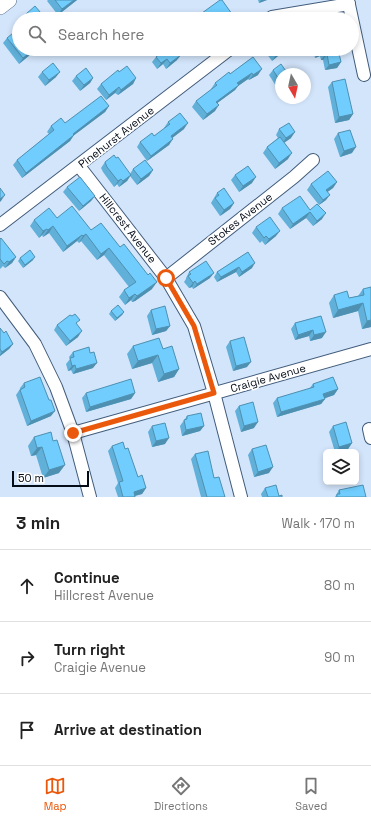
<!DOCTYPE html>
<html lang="en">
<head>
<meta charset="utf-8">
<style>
  :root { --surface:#fff; --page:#f2f2f2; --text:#222; --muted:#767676; --line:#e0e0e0; --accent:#ea580c }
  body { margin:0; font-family:"Space Grotesk",sans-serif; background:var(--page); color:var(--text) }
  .controls { position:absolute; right:12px; bottom:12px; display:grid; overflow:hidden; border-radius:6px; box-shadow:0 2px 6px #0003 }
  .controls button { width:36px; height:36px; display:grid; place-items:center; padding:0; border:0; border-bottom:1px solid var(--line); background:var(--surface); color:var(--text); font:20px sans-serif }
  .compass { position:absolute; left:275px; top:68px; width:36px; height:36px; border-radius:50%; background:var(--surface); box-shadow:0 2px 6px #0003; rotate:171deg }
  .scale { position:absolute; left:12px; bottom:10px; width:77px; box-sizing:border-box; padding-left:4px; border:2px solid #040c18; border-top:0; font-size:11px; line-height:14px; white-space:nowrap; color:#040c18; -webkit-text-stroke:3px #fff; paint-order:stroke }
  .stop { position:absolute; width:12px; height:12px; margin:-9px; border:3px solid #ea580c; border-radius:50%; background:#fff }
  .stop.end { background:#ea580c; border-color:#fff; box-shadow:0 1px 4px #0008 }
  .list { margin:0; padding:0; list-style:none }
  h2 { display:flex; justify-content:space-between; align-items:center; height:52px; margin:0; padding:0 16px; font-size:17px }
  h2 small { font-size:13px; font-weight:400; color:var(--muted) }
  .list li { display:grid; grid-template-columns:26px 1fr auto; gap:12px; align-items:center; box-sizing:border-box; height:72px; padding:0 16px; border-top:1px solid var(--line) }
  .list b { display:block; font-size:15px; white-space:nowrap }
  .list p { margin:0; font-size:13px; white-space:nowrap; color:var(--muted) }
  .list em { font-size:13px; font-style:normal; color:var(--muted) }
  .icon { flex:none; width:22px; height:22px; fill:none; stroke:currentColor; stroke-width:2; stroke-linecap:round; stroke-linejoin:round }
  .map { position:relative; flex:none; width:371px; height:497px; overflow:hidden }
  .search { position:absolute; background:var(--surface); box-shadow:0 2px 6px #0003; left:12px; right:12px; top:12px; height:44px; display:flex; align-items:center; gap:10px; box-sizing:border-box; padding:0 14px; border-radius:22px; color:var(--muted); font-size:15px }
  .sheet { height:268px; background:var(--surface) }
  nav { display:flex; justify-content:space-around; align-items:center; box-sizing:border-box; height:56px; border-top:1px solid var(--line); background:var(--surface); font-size:11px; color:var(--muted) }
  nav a { display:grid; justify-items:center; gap:2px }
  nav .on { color:var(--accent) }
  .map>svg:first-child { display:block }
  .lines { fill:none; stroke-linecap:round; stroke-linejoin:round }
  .minor-casing { stroke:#415c7b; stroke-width:14 }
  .major-casing { stroke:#415c7b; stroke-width:16 }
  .minor { stroke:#fff; stroke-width:12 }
  .major { stroke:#fff; stroke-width:15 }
  .wall { fill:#60b0da }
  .shaded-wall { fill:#4e90b1 }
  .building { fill:#70cdfd; stroke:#4e90b1 }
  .route { stroke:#ea580c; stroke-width:5 }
  .labels { text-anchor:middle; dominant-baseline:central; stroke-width:3.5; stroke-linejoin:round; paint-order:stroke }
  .street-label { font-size:11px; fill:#040c18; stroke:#fff }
</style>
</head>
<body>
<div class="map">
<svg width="371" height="497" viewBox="0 0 371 497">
  <rect width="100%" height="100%" fill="#d3e5fb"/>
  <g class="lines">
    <g class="minor-casing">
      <g id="minor">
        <path d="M348,0L364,75"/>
        <path d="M269,19L272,17L349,4"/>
        <path d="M79,166L166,278L194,326L214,393L241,497"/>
        <path d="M0,225L230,49"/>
        <path d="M166,278L294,177L313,160"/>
        <path d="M0,297L35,344L56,387L73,433L90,497"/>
        <path d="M369,429L371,438"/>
        <path d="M73,433L371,349"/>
      </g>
    </g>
    <g class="major-casing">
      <path id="major" d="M0,7L9,0"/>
    </g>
    <use href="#minor" class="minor"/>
    <use href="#major" class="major"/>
  </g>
  <g class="wall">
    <path d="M48,0H77L58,15L47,1Z"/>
    <path d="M258,0H267L259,3Z"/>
    <path d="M202,13L232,14L229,19H198Z"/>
    <path d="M26,14L46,19H22Z"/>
    <path d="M7,38L31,54L19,64L3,43Z"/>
    <path d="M263,49H281L282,51L278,56L272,61Z"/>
    <path d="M313,49H338L341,62L337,68L325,70L323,60H321L320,56L315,58Z"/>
    <path d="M156,57L177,60L166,69L163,64L157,69L152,62Z"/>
    <path d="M253,57L258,75L249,80L248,79L238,86L235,90L217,103L215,111L203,120L192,107L196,101L212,89H211L215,83L230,74Z"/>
    <path d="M273,70L281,74V83L276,86L269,75Z"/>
    <path d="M42,72L56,77L45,86L38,77Z"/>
    <path d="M119,72L136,78L133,84L118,95L115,93L106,100L97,89L101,84Z"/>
    <path d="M76,76L93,78L90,83L80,91L72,81Z"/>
    <path d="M332,82L353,114L349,120L335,123L328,87Z"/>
    <path d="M109,106L105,112L74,135L70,141L22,178L13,165L17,160L49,134L47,132L51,126L65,123Z"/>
    <path d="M168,122L184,129L172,138L169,145L147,161L137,147L140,142L154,136L165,128H164Z"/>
    <path d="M279,129L291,138L284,143L288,159L275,169L263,153L267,147L278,138L276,135Z"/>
    <path d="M338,133L352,153L340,157L334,139Z"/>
    <path d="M105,162L130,174L133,169L153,170L149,176L137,185L130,176L127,181L119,187L117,184L114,187L103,172L101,168Z"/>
    <path d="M235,175L252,183L239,192L231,180Z"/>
    <path d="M337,182L333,188L327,192L326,200L319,205L307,190L311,184Z"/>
    <path d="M67,187L95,196L91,201L79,211L63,192Z"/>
    <path d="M217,193L234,203L230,209L220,216L211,203Z"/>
    <path d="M282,208L310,210L322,219L313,226L306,218L290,229L278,214Z"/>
    <path d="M57,218L91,230L152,289L135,301L132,302L131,300L125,305L119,297L124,290L129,287L104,255L97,260L81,241L79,243L77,241L63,252L49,233L43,237L42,235L39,238L30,226L34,220Z"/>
    <path d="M256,227L276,236L265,245L262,241L260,243L252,233Z"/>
    <path d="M0,239L16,257L12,263L5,268L3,266L0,269Z"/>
    <path d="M248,252L252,268L239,277L236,272L217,282L214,277L217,272Z"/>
    <path d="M20,258L33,260L23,268L18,261Z"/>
    <path d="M189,272L210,278L193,289L192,287L189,288L184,282L186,279V278Z"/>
    <path d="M363,289L371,327L362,329L358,311L333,318L329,303L334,295L349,298L358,296Z"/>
    <path d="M151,310L170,326L166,331L152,335L147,316Z"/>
    <path d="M111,311L124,312L122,315L115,321L109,314Z"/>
    <path d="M321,316L322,338L310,341L309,336L295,340L291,329L295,323Z"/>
    <path d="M57,325H77L78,337L66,346L54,330Z"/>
    <path d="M0,328L13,344L9,349L0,356Z"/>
    <path d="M230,341L247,367L233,371L226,347Z"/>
    <path d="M133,346L163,349L179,369L174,377L158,382L152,363L132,369L127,354Z"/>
    <path d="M73,352L90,353L93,368L73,374L71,370L68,371L66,364L70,359L69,357Z"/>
    <path d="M24,383L51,416L27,426L16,395L20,389V388Z"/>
    <path d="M313,384L338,389L334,395L325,398V399L321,404L277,417L273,403L277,398L309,389Z"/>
    <path d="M86,393H135L131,399L86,412L82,398Z"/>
    <path d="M239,406L254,428L241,432L235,411Z"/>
    <path d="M187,416L204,426L200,431L182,436L180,426Z"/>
    <path d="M152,426L165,444L152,447L148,432Z"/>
    <path d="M333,426L352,443L348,449L338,452H335L329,432Z"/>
    <path d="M34,437L53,441L59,473L43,478L36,455L31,456L28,446Z"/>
    <path d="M112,446L125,449L138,477L146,488L142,494L135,496V497H118L115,488L118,483L108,451Z"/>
    <path d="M252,449L269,473L254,477L248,455Z"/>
    <path d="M195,454L214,478L225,497H201L191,459Z"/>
    <path d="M265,488L282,497H262L261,494Z"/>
    <path d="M339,490L366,497H335Z"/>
  </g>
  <g class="shaded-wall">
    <path d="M74,0H77L58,15L62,9Z"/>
    <path d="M261,0H267L259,3Z"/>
    <path d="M232,14L229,19H226Z"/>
    <path d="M35,49L31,54L19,64L23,58Z"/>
    <path d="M282,51L278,56L272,61L276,55Z"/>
    <path d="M324,51L320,56L315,58L319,52Z"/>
    <path d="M327,54L323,60H321L325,55Z"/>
    <path d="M181,55L177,60L166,69L170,63Z"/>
    <path d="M167,59L163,64L157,69L161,63Z"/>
    <path d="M341,62L337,68L325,70L329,65Z"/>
    <path d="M262,69L258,75L249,80L253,75Z"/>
    <path d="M60,72L56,77L45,86L49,80Z"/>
    <path d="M252,73L248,79L238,86L235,90L212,107L216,102L237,83Z"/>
    <path d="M93,78L90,83L80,91L84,85Z"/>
    <path d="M136,78L133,84L118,95L121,90Z"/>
    <path d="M281,80V83L276,86L280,81Z"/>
    <path d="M119,87L115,93L106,100L109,95Z"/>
    <path d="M219,105L215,111L203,120L207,114Z"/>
    <path d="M109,106L105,112L69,139L73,134Z"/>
    <path d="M353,114L349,120L335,123L339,117Z"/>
    <path d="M188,123L184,129L167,142L171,136Z"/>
    <path d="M295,132L291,138L282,144L286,138Z"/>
    <path d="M74,135L70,141L22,178L26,173Z"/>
    <path d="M173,139L169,145L147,161L151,156Z"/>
    <path d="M356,147L352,153L340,157L344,151Z"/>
    <path d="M292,153L288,159L275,169L279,163Z"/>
    <path d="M153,170L149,176L137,185L141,179Z"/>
    <path d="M131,175L127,181L119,187L123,181Z"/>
    <path d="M256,177L252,183L239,192L243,186Z"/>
    <path d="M121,179L117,184L114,187L118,181Z"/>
    <path d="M337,182L333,188L322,196L326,190Z"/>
    <path d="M5,195L1,201L0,202V199Z"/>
    <path d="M330,195L326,200L319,205L323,200Z"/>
    <path d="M95,196L91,201L79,211L83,206Z"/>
    <path d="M234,203L230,209L220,216L224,210Z"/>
    <path d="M310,212L306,218L290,229L293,224Z"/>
    <path d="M326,213L322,219L313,226L317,221Z"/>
    <path d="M53,226L49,233L43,237L48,230Z"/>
    <path d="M47,229L42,235L39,238L43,231Z"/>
    <path d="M280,231L276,236L265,245L269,239Z"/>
    <path d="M86,234L81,241L79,243L83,236Z"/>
    <path d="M82,235L77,241L63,252L67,246Z"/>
    <path d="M109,248L104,255L97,260L101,254Z"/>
    <path d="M16,257L12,263L5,268L9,262Z"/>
    <path d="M35,257L33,260L23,268L25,265Z"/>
    <path d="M255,263L252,268L239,277L242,272Z"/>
    <path d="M239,267L236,272L217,282L221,277Z"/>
    <path d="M214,273L210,278L193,289L197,284Z"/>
    <path d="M195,281L192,287L189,288L193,283Z"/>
    <path d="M157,282L152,289L135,301L132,302L137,296Z"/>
    <path d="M135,294L131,300L125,305L129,298Z"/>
    <path d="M363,303L358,311L333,318L338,310Z"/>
    <path d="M124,312L122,315L115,321L117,318Z"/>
    <path d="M371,320V327L362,329L367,321Z"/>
    <path d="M170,326L166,331L152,335L156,329Z"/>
    <path d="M313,330L309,336L295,340L298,335Z"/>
    <path d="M82,331L78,337L66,346L70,341Z"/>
    <path d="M326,332L322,338L310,341L314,335Z"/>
    <path d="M13,344L9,349L0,356V355L2,352Z"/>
    <path d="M158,355L152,363L132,369L138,361Z"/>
    <path d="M251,362L247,367L233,371L236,366Z"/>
    <path d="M97,363L93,368L73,374L76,369Z"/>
    <path d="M75,365L71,370L68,371L72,366Z"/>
    <path d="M179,369L174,377L158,382L164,374Z"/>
    <path d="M338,389L334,395L320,400L323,394Z"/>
    <path d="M135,393L131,399L86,412L90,407Z"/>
    <path d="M325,399L321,404L277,417L281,412Z"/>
    <path d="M55,411L51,416L27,426L31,421Z"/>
    <path d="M258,422L254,428L241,432L244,426Z"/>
    <path d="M204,426L200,431L182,436L186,430Z"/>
    <path d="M169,438L165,444L152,447L156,441Z"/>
    <path d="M352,443L348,449L338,452H336L339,447Z"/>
    <path d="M42,447L36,455L31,456L37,448Z"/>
    <path d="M65,465L59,473L43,478L49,470Z"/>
    <path d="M273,467L269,473L254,477L258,472Z"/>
    <path d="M146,488L142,494L130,497L134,492Z"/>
  </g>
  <g class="building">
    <path d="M55,0H74L62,9Z"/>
    <path d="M220,0H222L232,14L226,19H202V18L204,16L202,13Z"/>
    <path d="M35,6L46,19H27L26,14Z"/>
    <path d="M19,28V49H35L23,58L7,38Z"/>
    <path d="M166,49H177L181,55L170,63L167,59L161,63L156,57Z"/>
    <path d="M271,49H281L282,51L276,55Z"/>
    <path d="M318,49H338L341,62L329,65L327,54L325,55L324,51L319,52Z"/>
    <path d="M253,57L262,69L253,75L252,73L237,83L239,85L216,102L219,105L207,114L196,101L217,85L215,83L229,72L230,74Z"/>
    <path d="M53,63L60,72L49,80L42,72Z"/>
    <path d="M281,64L288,74H281V80L280,81L273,70Z"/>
    <path d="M127,66L136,78L121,90L119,87L109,95L101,84L118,70L119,72Z"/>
    <path d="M86,68L93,78L84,85L76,76Z"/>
    <path d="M345,79L353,114L339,117L332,82Z"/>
    <path d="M101,96L109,106L73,134L74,135L26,173L17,160L54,130L51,126L61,118L65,123Z"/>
    <path d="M180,113L188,123L171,136L173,139L151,156L140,142L152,133L154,136L170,124L168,122Z"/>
    <path d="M289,123L295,132L286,138L279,129Z"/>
    <path d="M350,130L356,147L344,151L338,133Z"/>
    <path d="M280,137L292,153L279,163L267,147Z"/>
    <path d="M114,155L116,158L118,157L131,175L123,181L121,179L118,181L107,167L105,162Z"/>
    <path d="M145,160L153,170L141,179L133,169Z"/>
    <path d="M248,166L256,177L243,186L235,175Z"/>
    <path d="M328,171L337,182L326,190L330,195L323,200L311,184Z"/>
    <path d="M80,177L95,196L83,206L67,187Z"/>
    <path d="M0,188L5,195L0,199Z"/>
    <path d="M224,188L234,203L224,210L215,198L219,195L217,193Z"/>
    <path d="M300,196L310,210L317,204L326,213L317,221L310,212L293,224L282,208Z"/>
    <path d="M72,206L91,230L101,223L120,247L124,244L148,275L150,273L157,282L140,294L137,296L135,294L129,298L124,290L136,282L109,248L101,254L86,234L83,236L82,235L67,246L53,226L48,230L47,229L43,231L34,220L49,208L57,218Z"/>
    <path d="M270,217L280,231L269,239L266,236L264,238L256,227Z"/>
    <path d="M1,238L16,257L9,262L7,261L4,264L0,259V239Z"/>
    <path d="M30,250L35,257L25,265L20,258Z"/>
    <path d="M248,252L255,263L242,272L239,267L221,277L217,272Z"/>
    <path d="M206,261L214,273L197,284L195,281L193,283L188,276L191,274L189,272Z"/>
    <path d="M371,287V320L367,321L363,303L338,310L334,295L347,291L349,298L364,295L363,289Z"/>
    <path d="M118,305L124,312L117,318L111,311Z"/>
    <path d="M165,306L170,326L156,329L151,310Z"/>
    <path d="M75,314L80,320L76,323L82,331L70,341L57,325L70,315L72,316Z"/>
    <path d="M321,316L326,332L314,335L313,330L298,335L295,323Z"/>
    <path d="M0,328L4,333L6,331L13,344L2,352L0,349Z"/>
    <path d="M244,337L251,362L236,366L230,341Z"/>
    <path d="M159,338L163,349L172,346L179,369L164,374L158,355L138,361L133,346Z"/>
    <path d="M89,347L90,353L94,352L97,363L76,369L75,365L72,366L70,358L74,357L73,352Z"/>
    <path d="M40,377L49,400H51L55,411L31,421L20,390L25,387L24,383Z"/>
    <path d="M333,377L338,389L323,394L325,399L281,412L277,398L314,387L313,384Z"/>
    <path d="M131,379L135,393L90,407L86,393Z"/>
    <path d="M253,402L258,422L244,426L239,406Z"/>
    <path d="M201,413L204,426L186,430L184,420L187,419V416Z"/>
    <path d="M346,422L352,443L339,447L333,426Z"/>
    <path d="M165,423L169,438L156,441L152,426Z"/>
    <path d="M51,432L53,441L57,440L65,465L49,470L42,447L37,448L34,437Z"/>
    <path d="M123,442L125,449L128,448L138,477L142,475L146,488L134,492L135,497H123L119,482L123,481L112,446Z"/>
    <path d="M266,445L273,467L258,472L252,449Z"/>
    <path d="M208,451L214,478L219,477L225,497H207L195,454Z"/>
    <path d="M276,485L279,496L282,495V497H268L265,488Z"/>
    <path d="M363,485L366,497H337V494H340L339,490Z"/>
  </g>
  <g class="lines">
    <path class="route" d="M73,433L214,393L194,326L166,278"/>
  </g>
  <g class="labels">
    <g class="street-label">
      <text transform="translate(116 137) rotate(-38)">Pinehurst Avenue</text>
      <text transform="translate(240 219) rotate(-38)">Stokes Avenue</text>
      <text transform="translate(128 228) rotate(52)">Hillcrest Avenue</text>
      <text transform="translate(268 378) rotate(-16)">Craigie Avenue</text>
    </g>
  </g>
</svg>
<div class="controls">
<button><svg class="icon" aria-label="layers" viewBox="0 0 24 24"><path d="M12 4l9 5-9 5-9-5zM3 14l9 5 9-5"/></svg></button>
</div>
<svg class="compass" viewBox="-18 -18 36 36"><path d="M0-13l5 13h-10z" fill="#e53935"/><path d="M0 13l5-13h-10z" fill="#767676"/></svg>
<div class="scale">50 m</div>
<div class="stop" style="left:166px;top:278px"></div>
<div class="stop end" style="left:73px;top:433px"></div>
<div class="search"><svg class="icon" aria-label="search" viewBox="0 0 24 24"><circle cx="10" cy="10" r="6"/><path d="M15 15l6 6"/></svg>Search here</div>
</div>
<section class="sheet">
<h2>3 min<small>Walk · 170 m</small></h2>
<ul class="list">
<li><svg class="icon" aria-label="ahead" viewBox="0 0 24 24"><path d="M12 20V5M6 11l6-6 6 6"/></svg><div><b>Continue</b><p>Hillcrest Avenue</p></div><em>80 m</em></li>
<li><svg class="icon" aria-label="right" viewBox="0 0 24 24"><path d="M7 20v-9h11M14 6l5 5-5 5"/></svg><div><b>Turn right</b><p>Craigie Avenue</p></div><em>90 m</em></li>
<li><svg class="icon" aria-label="arrive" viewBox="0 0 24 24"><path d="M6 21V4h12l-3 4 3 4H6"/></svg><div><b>Arrive at destination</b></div></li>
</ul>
</section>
<nav>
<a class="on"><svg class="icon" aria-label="map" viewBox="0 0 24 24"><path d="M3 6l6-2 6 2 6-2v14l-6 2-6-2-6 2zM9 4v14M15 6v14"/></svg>Map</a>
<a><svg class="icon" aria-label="directions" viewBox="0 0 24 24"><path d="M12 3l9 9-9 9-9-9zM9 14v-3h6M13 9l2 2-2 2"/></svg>Directions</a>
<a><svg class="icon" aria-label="saved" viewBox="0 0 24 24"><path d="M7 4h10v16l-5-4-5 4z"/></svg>Saved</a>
</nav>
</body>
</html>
